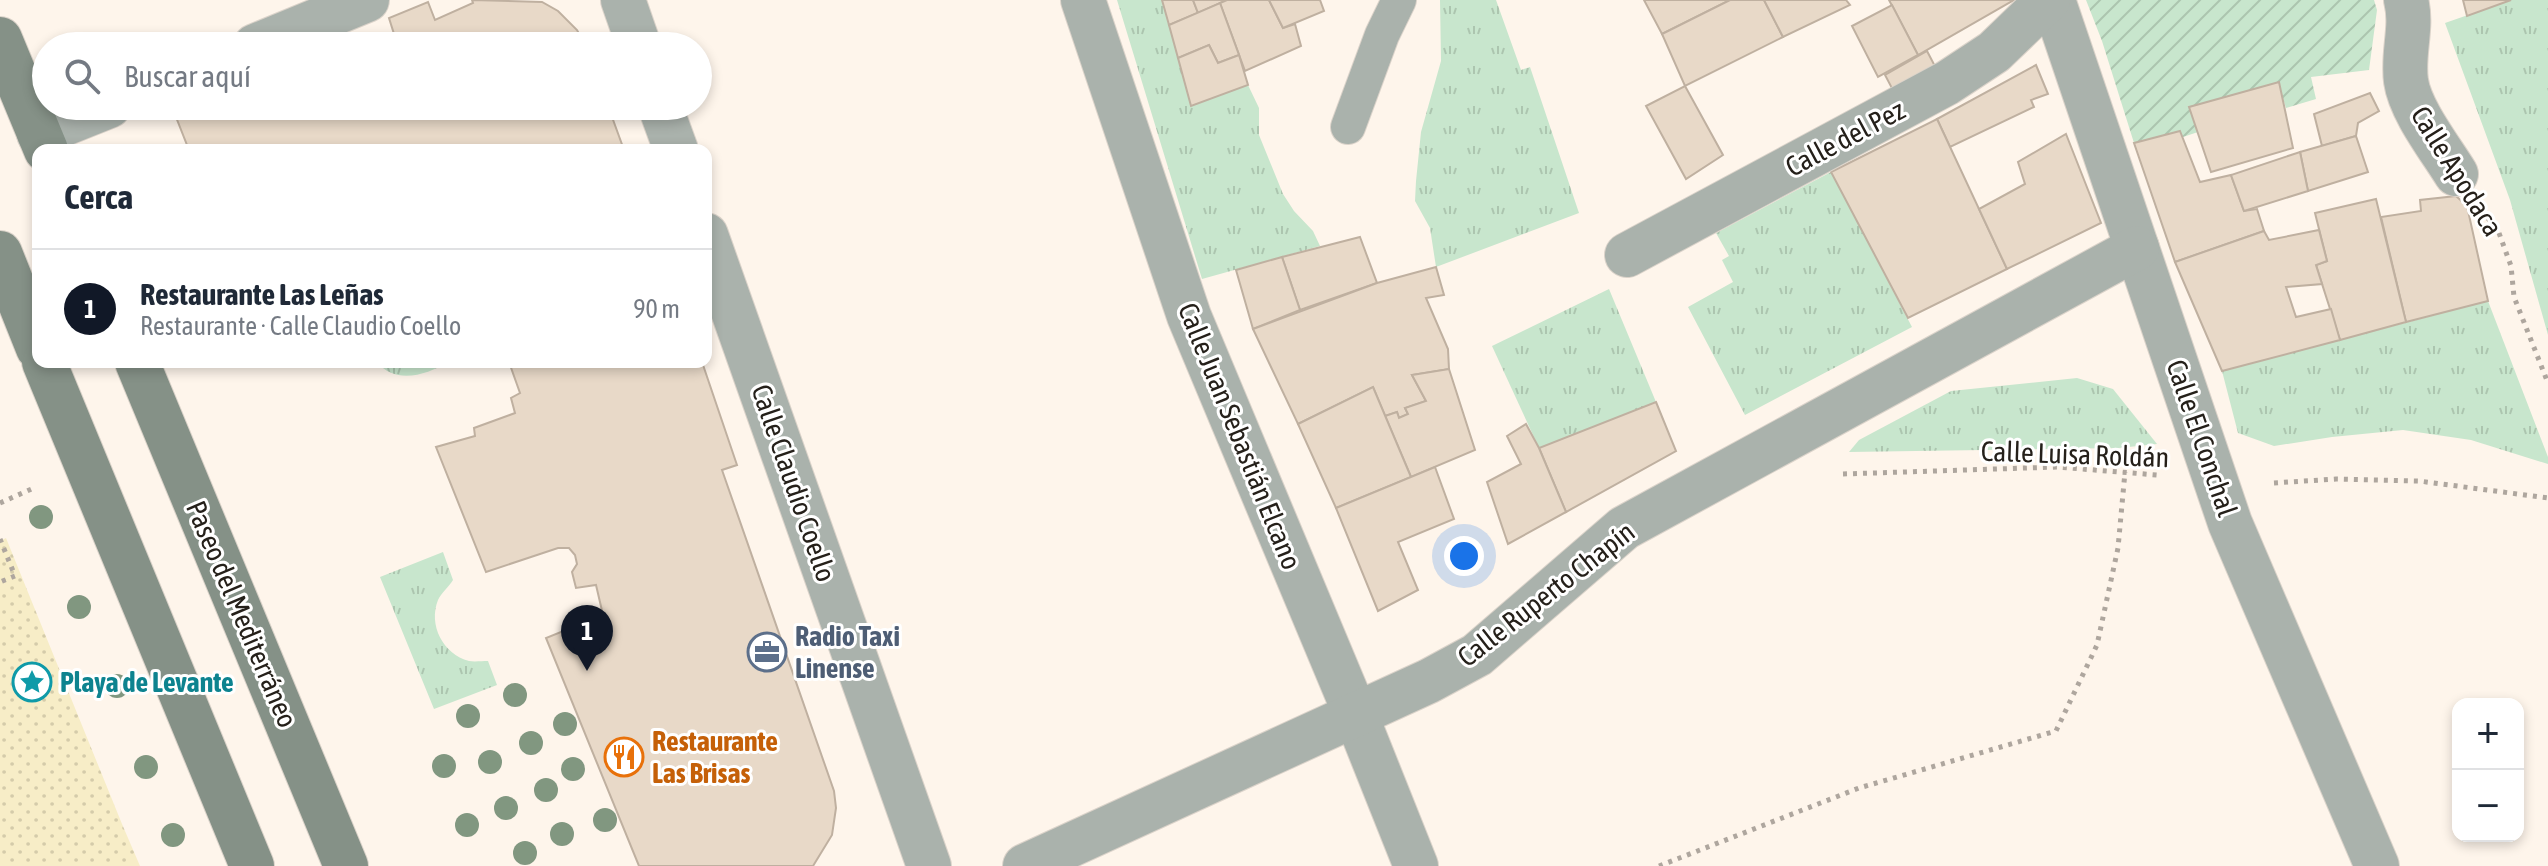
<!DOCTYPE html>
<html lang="es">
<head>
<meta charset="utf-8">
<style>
  :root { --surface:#fff; --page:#f6f6f7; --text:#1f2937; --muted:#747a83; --line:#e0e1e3; --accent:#111827 }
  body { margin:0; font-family:"Asap Condensed",sans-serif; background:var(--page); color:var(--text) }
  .controls { position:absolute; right:24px; bottom:24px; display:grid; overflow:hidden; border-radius:16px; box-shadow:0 4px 12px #0003 }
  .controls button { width:72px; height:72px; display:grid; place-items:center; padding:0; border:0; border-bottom:2px solid var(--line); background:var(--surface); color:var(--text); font:40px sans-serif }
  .you { position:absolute; left:1464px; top:556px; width:28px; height:28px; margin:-20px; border:6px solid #fff; border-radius:50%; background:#1a73e8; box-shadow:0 0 0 12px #1a73e833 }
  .badge { display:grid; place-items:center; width:52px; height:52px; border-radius:50%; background:var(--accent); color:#fff; font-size:26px; font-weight:700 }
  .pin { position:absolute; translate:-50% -66px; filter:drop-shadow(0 2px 4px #0008) }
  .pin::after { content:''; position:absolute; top:42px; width:28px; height:24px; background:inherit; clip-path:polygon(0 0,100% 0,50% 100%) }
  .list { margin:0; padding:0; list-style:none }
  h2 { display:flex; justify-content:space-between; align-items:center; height:104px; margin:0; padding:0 32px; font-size:34px }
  h2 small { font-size:26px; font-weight:400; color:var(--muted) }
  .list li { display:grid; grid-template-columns:52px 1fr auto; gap:24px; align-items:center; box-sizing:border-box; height:120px; padding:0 32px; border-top:2px solid var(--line) }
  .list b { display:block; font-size:30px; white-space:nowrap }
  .list p { margin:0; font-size:26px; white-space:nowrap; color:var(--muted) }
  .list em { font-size:26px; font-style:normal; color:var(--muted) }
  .icon { flex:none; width:44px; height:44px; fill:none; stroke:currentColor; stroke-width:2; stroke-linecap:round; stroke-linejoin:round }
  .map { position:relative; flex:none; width:2548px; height:866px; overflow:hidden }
  .search { position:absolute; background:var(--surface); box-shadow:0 4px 12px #0003; left:32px; top:32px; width:680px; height:88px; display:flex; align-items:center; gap:20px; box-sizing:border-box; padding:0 28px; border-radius:44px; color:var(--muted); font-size:30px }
  .panel { position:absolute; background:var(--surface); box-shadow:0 4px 12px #0003; left:32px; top:144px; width:680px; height:224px; border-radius:16px }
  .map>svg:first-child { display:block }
  .grass { fill:url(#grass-tufts) }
  .sand { fill:url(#sand-dots) }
  .garden { fill:url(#garden-furrows) }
  .building { fill:#e8d9c8; stroke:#bfb0a0; stroke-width:2 }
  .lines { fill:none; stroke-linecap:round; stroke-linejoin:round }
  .lane-casing { stroke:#dbd3ca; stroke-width:36 }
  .street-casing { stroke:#dbd3ca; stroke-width:46 }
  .secondary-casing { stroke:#dbd3ca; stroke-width:46 }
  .path { stroke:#aea69e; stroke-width:5; stroke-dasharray:4 6; stroke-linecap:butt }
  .lane { stroke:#aab2ac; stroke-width:34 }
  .street { stroke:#aab2ac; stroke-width:44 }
  .secondary { stroke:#859187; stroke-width:44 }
  .tree { fill:#819780 }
  .labels { text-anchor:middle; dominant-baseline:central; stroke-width:6; stroke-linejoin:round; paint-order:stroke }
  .street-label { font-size:28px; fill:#25201a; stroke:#fff }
  .service-label { font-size:28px; font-weight:bold; fill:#4e5e75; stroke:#fff; text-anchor:start }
  .culture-label { font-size:28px; font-weight:bold; fill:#0d838f; stroke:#fff; text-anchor:start }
  .food-label { font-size:28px; font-weight:bold; fill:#c56008; stroke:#fff; text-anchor:start }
</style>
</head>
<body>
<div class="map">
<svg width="2548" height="866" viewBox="0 0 2548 866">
  <defs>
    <pattern id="grass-tufts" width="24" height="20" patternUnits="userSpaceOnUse" patternTransform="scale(2)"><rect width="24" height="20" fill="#c8e6cd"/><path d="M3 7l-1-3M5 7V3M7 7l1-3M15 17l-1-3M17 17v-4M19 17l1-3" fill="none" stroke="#acc5af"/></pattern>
    <pattern id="sand-dots" width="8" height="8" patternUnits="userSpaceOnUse" patternTransform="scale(2)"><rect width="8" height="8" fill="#f7edc7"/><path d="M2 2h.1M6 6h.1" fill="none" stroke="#d4cbaa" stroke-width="1.8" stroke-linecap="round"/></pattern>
    <pattern id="garden-furrows" width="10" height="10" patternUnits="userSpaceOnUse" patternTransform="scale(2)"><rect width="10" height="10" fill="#c8e6cd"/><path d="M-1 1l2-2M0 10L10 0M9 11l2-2" fill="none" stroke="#acc5af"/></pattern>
  </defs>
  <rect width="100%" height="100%" fill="#fef5eb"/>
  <g class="grass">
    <path d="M1117,0H1162L1191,105L1248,85L1259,108V135L1283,194L1294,211L1313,231L1320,246L1202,279Z"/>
    <path d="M1440,0H1496L1521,70L1530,67L1579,213L1436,267L1430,228L1415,201L1416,181L1421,132L1441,61Z"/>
    <path d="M2511,0H2548V335L2510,200L2445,23Z"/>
    <path d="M1831,172L1912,327L1745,415L1688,307L1733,282L1722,260L1729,256L1716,233Z"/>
    <path d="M1609,289L1656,402L1539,448L1492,346Z"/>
    <path d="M2488,301L2548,457V464L2471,440L2403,430L2332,437L2274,446L2238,433L2222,371Z"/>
    <path d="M377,362H448C427,375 395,385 377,362Z"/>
    <path d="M2077,378L2113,389L2157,444L2119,448L1849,452L1859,440L1951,391Z"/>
    <path d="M443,552L453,580C449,587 441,593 438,600C428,625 443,654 469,661C474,662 482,661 488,661L497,685L434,709L380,577Z"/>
  </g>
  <path class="sand" d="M6,538L122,824L140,866H0V541Z"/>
  <path class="garden" d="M2086,0H2374L2377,10L2369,70L2311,77L2316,99L2286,108L2278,82L2190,107L2198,132L2183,137L2179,131L2134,143L2102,41Z"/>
  <g class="building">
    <path d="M472,0L542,2L558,11L577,30L586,46H364L394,34L389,18L428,2L435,20L473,3Z"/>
    <path d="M1162,0H1193L1198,13L1169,25Z"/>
    <path d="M1193,0H1227L1198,13Z"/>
    <path d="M1227,0H1269L1283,28L1295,24L1301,46L1245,71L1220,3Z"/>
    <path d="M1269,0H1320L1324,11L1283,28Z"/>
    <path d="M1644,0H1730L1662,34Z"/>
    <path d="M1730,0H1764L1783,37L1685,86L1662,34Z"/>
    <path d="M1764,0H1846L1850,5L1783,37Z"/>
    <path d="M1889,0H2014L1918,55Z"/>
    <path d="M2463,0H2511L2467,16Z"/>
    <path d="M1220,3L1239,55L1218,63L1209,45L1178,58L1169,25Z"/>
    <path d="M1892,5L1918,55L1878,77L1852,26Z"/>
    <path d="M1209,45L1218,63L1239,55L1248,85L1191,106L1178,58Z"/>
    <path d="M1927,51L1938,72L1895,94L1885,75Z"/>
    <path d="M2036,65L2048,94L2031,100L2034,107L1950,147L1937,119Z"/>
    <path d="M2279,82L2293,148L2211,172L2189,107Z"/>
    <path d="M1685,86L1723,155L1686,179L1646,106Z"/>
    <path d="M2370,93L2379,111L2358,123L2356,136L2322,146L2314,114Z"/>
    <path d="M202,106L211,111L222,106H608L624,150H189L176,117Z"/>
    <path d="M1937,119L2007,269L1908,318L1831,172Z"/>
    <path d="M2180,131L2200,182L2231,175L2244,211L2257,209L2264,231L2175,262L2134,143Z"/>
    <path d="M2066,134L2101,223L2007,269L1979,209L2025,184L2018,162Z"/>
    <path d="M2356,136L2368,172L2308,191L2300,152Z"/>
    <path d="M2300,152L2308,191L2244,211L2231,175Z"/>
    <path d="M2456,196L2467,206L2488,301L2406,322L2381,217L2421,211L2420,200Z"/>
    <path d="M2376,199L2406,322L2340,340L2316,265L2327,261L2315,213Z"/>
    <path d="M2319,230L2327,261L2316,265L2322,284L2286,287L2296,317L2331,309L2340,340L2222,371L2175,262L2264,231L2269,240Z"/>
    <path d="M1360,237L1377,283L1300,310L1282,257Z"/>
    <path d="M1282,257L1300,310L1253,329L1236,270Z"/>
    <path d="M1436,267L1444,295L1426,298L1448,349L1449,369L1412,375L1426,401L1405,408L1408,414L1399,418L1397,412L1385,416L1373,387L1298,424L1253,329L1377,283Z"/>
    <path d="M509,362H702L737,465L722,470L834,791L836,808L832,835L813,866H639L546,638L603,615L596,585L576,588L572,572L577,564L575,555L569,548H558L486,572L436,447L475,436L474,428L515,413L511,398L520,393Z"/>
    <path d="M1449,369L1475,450L1411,477L1385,416L1397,412L1399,418L1408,414L1405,408L1426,401L1412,375Z"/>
    <path d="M1373,387L1411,477L1336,508L1298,424Z"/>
    <path d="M1656,402L1676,451L1566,512L1539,448Z"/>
    <path d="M1526,424L1539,448L1566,512L1508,544L1487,482L1521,464L1507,436Z"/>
    <path d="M1435,467L1454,519L1398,542L1418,590L1378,611L1336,508Z"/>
  </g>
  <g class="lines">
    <g class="lane-casing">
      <path id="lane" d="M1348,127L1382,35L1399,0"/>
    </g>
    <g class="street-casing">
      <g id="street">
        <path d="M623,0L639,46"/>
        <path d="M1083,0L1189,316L1355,713L1416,866"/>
        <path d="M2053,0L2230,523L2377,866"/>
        <path d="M2406,0C2413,27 2402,53 2406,81C2410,110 2440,148 2456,174"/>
        <path d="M255,46L367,0"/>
        <path d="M660,106L676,150"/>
        <path d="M39,134L109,106"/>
        <path d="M706,235L929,866"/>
        <path d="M1627,255L1947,83L1994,52L2048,0"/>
        <path d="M1025,866L1429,681L1477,655L1624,528L2137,248"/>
      </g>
    </g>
    <g class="secondary-casing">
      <g id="secondary">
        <path d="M0,39L46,150"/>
        <path d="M0,253L38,348"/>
        <path d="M44,362L252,866"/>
        <path d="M137,362L346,866"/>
      </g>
    </g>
    <g class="path">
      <path d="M2487,217L2499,233L2511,266L2514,297L2548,383"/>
      <path d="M1843,474L2057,467L2157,475"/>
      <path d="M2274,483L2336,479L2419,481L2548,498"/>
      <path d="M0,503L36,487"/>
      <path d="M0,539L15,576L0,582"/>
      <path d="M1659,866L1859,788L2056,731L2097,645L2118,548L2125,472"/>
    </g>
    <use href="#lane" class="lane"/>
    <use href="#street" class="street"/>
    <use href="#secondary" class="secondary"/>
  </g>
  <g class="tree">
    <circle cx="41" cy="517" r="12"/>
    <circle cx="79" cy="607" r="12"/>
    <circle cx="117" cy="686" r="12"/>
    <circle cx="515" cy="695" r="12"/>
    <circle cx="468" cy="716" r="12"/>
    <circle cx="565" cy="724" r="12"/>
    <circle cx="531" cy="743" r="12"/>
    <circle cx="490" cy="762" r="12"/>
    <circle cx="444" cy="766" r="12"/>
    <circle cx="146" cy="767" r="12"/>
    <circle cx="573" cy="769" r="12"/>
    <circle cx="546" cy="790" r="12"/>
    <circle cx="506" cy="808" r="12"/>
    <circle cx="605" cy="820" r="12"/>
    <circle cx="467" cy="825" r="12"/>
    <circle cx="562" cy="834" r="12"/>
    <circle cx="173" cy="835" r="12"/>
    <circle cx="525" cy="853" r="12"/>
  </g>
  <defs>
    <g id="office-ring" transform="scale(2)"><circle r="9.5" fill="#fff" stroke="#5c6f8a" stroke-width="1.5"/><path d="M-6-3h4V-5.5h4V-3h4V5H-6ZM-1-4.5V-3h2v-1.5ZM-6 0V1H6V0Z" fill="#5c6f8a"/></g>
    <g id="sight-ring" transform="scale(2)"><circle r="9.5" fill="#fff" stroke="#0f9aa8" stroke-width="1.5"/><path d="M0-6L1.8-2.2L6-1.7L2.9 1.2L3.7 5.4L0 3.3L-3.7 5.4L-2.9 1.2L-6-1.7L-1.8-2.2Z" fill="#0f9aa8"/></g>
    <g id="restaurant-ring" transform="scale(2)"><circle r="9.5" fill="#fff" stroke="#e8710a" stroke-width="1.5"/><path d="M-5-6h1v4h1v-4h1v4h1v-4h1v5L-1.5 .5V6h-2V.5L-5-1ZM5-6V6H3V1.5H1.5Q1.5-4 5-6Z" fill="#e8710a"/></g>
  </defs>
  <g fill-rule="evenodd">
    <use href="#office-ring" x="767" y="652"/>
    <use href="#sight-ring" x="32" y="682"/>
    <use href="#restaurant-ring" x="624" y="757"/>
  </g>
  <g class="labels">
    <g class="street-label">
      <text transform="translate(1845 138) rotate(-28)">Calle del Pez</text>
      <text transform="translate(2457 171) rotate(58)">Calle Apodaca</text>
      <text transform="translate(1240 436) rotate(68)">Calle Juan Sebastián Elcano</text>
      <text transform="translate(2202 438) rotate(71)">Calle El Conchal</text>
      <text transform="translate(2075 454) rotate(2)">Calle Luisa Roldán</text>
      <text transform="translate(794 483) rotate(71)">Calle Claudio Coello</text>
      <text transform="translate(1546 594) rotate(-38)">Calle Ruperto Chapín</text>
      <text transform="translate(242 614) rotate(67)">Paseo del Mediterráneo</text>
    </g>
    <g class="service-label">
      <text x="795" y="636">Radio Taxi<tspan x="795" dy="32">Linense</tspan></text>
    </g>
    <g class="culture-label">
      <text x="60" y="682">Playa de Levante</text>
    </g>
    <g class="food-label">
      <text x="652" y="741">Restaurante<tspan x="652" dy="32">Las Brisas</tspan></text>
    </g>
  </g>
</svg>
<div class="controls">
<button>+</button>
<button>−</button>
</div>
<div class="you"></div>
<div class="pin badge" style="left:587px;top:671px">1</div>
<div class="search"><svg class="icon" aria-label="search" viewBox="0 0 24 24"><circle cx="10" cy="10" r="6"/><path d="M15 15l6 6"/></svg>Buscar aquí</div>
<section class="panel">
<h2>Cerca<small></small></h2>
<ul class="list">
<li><span class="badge">1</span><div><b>Restaurante Las Leñas</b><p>Restaurante · Calle Claudio Coello</p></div><em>90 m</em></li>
</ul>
</section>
</div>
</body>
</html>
